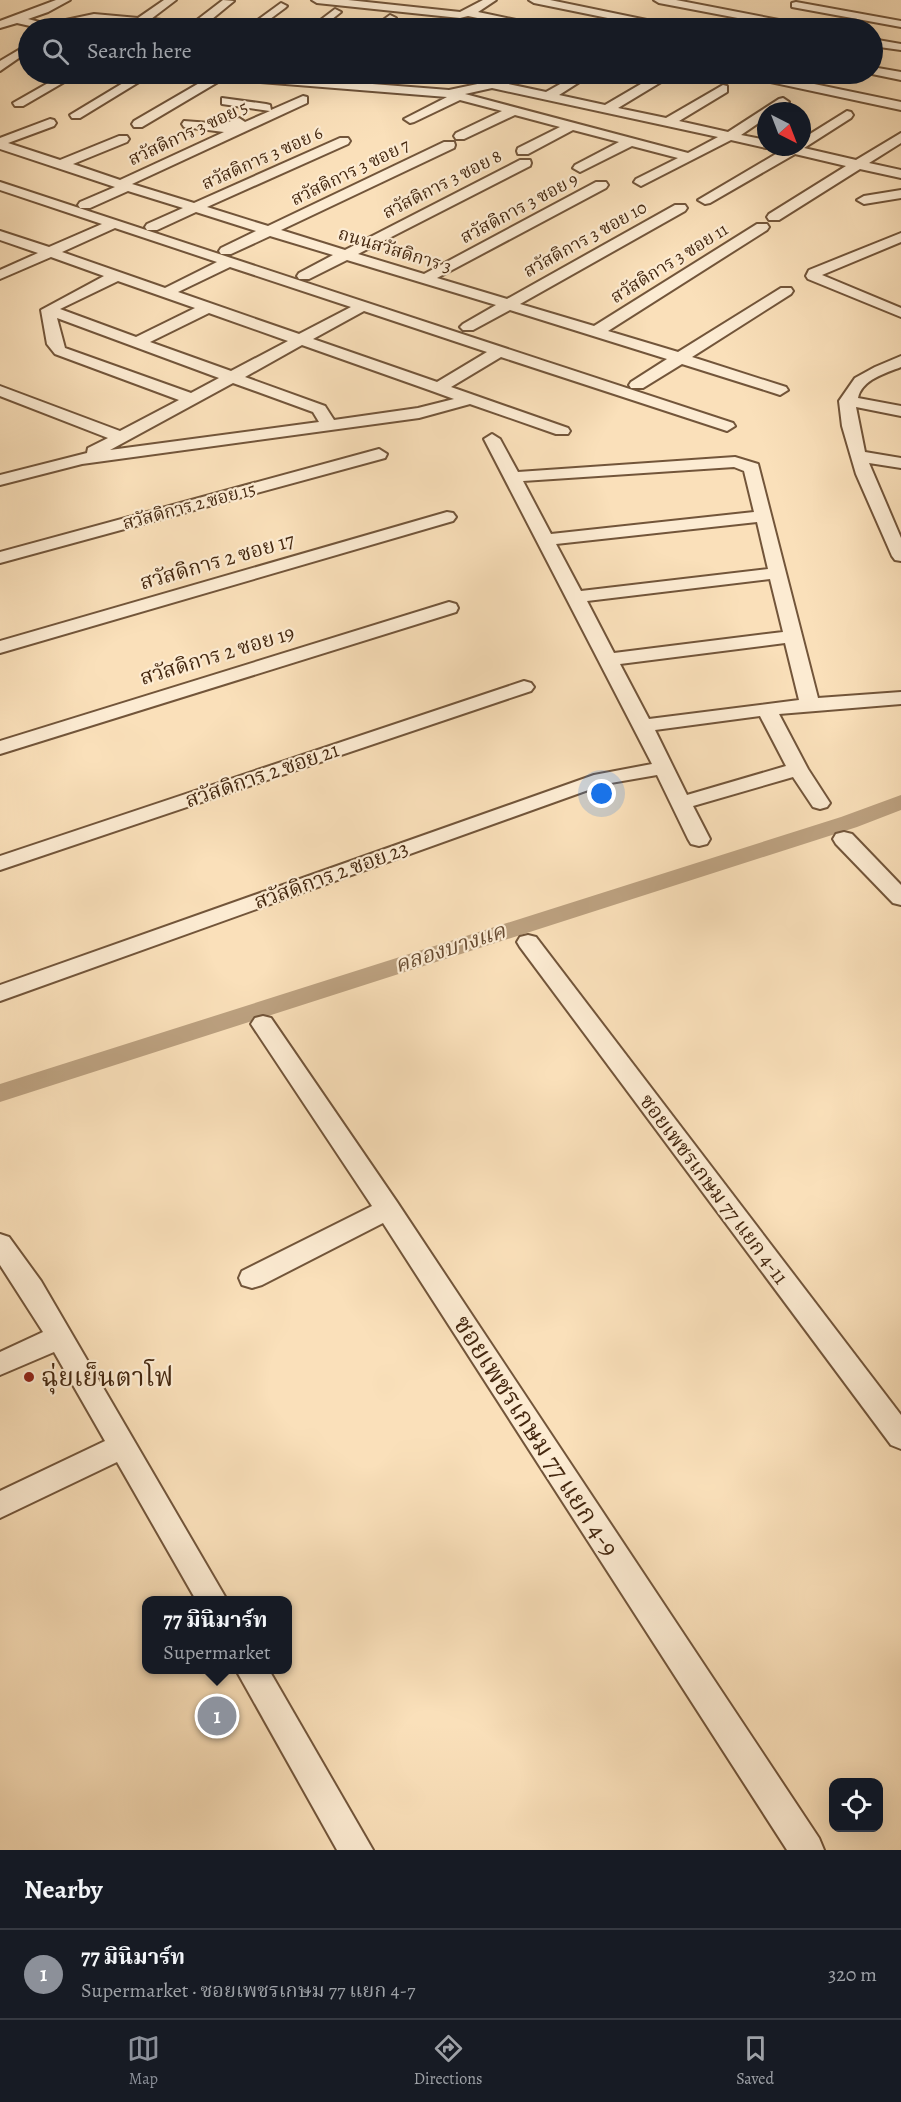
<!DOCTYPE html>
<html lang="en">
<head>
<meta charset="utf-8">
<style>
  :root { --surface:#171b24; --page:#20242c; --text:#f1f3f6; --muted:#9ea1a6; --line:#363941; --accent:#8c9099 }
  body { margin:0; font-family:Alegreya,"Noto Serif Thai",serif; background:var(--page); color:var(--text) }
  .controls { position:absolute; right:18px; bottom:18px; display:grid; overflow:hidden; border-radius:12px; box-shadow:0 6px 24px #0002 }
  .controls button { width:54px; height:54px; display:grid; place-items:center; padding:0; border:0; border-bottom:2px solid var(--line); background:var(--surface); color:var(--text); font:30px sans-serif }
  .compass { position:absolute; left:757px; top:102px; width:54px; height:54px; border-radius:50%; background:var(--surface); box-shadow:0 6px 24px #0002; rotate:138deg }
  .you { position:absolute; left:602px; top:794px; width:21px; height:21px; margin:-15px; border:4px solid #fff; border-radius:50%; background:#1a73e8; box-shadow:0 0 0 9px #1a73e833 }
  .badge { display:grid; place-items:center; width:39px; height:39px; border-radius:50%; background:var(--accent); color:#fff; font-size:20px; font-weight:700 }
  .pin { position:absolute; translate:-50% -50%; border:3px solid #fff; box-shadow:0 2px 6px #0006 }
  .popup { position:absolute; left:142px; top:1596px; width:150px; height:78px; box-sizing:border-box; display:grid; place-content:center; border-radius:12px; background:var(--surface); filter:drop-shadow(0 2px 4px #0005); font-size:20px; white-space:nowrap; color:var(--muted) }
  .popup b { font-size:22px; color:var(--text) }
  .popup::after { content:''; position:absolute; left:50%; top:100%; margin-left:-12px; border:12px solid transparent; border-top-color:var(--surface) }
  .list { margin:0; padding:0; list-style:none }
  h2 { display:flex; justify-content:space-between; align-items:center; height:78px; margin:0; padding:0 24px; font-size:26px }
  h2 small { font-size:20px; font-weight:400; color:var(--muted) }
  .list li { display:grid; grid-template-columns:39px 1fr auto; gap:18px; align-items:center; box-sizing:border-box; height:90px; padding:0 24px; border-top:2px solid var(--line) }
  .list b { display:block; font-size:22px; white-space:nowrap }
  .list p { margin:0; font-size:20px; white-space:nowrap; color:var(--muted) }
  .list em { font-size:20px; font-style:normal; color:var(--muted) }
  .icon { flex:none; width:33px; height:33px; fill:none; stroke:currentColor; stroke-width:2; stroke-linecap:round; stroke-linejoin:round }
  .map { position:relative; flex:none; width:901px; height:1850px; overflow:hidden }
  .search { position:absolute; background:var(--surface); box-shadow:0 6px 24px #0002; left:18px; right:18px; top:18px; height:66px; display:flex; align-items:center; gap:15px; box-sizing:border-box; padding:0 21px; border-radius:33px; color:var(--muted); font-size:22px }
  .sheet { height:168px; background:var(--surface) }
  nav { display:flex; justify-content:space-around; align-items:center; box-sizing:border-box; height:84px; border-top:2px solid var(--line); background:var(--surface); font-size:16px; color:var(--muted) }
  nav a { display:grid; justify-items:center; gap:3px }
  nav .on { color:var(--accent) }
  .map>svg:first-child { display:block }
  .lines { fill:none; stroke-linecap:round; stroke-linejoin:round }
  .canal { fill:#bca180; fill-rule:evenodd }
  .minor-casing { stroke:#72553a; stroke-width:4 }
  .minor { fill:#fcebd2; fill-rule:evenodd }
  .poi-dot { fill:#8f2418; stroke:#fcebd2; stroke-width:2 }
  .labels { text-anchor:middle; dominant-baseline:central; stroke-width:4.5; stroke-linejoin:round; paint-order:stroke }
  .far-street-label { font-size:18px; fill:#44270f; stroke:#fcebd2 }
  .street-label { font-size:21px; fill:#44270f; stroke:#fcebd2 }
  .water-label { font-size:22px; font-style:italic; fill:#684c31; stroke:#fcebd2 }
  .near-poi-label { font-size:26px; fill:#44270f; stroke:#fcebd2; text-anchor:start }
  .near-street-label { font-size:26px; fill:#44270f; stroke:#fcebd2 }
</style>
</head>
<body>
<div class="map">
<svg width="901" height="1850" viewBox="0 0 901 1850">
  <rect width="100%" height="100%" fill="#fae0ba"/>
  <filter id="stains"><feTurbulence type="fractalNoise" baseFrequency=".00333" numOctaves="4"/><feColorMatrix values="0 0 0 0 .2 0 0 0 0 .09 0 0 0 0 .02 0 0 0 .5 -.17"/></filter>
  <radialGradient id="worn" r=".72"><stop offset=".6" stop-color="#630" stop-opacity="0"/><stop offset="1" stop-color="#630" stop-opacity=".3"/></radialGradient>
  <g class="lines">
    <path class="canal" d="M901,795V810L857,827L0,1102V1084L841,817Z"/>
    <g class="minor-casing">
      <g id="minor">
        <path d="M56,0H70L48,12L28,19L47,24L94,14L138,18L164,0H176L151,19L193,23L223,0L234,1L206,24L217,26L218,28H182L94,20L56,28H39L17,23L0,28V21Z"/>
        <path d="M312,0H348L460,12L483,0H496L478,12L540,25L546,28H526L468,16L460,18L317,3Z"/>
        <path d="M529,0H550L671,25L677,28H657L534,3Z"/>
        <path d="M654,0H676L805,25L811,28H790L659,3Z"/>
        <path d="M796,2L901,21V27L792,7V3Z"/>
        <path d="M281,3L287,6L285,8L258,28H247Z"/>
        <path d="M335,9L341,12L321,28H310Z"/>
        <path d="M390,15L396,18L383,28H372Z"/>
        <path d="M872,39L901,44V50L872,46Z"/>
        <path d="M22,48L26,49V53L0,71V61Z"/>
        <path d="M872,67L901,72V80L872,74Z"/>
        <path d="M64,74H78L23,106H15L13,103Z"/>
        <path d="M138,74H152L80,118H72L70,115Z"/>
        <path d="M201,74H244L449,90L487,82L489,74H501L499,82L546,92L578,74H592L559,95L605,105L658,74H666V79L618,108L666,118L723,85L727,86V92L679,121L728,132L779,99L783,98L789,102L778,111H766V118L741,135L766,140V147H769L766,148L731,140L641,186L634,182L636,179L678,158L632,146L580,172L573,168L575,165L619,142L573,130L528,154H518L517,151L518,148L560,127L515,115L464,139H456L454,136L456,133L502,111L460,100L414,122L410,123L404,119L447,97L223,79L142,127H134L132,124L134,121L208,78ZM492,88L718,137L688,153L465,94Z"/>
        <path d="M746,74H766L901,102V110L752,78Z"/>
        <path d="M303,96L307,97V103L132,184L194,203L340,138H348L350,141L348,144L207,207L268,226L444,142H454L455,145L454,148L281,230L345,250L520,160H530L531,163L530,166L358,254L424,274L596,182H606L608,185L606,188L437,278L507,299L675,205H685L687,208L685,211L520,304L594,326L757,224H767L769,227L767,230L608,331L678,352L781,288H791L793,291L791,294L692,357L786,387L788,390L780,395L774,393L682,364L643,388H631L629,385L631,382L667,359L510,310L473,330H463L460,327L463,324L496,305L347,260L309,279H299L297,276L299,273L333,255L270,236L231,254H221L219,251L221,248L256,231L196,212L157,230H147L145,227L147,224L183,208L128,191L90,208H80L78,205L80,202L115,187L0,149V138L50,119L54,120L56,123L54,126L8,143L60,160L119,136H127L129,139L127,142L73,164L120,180L224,132L184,127L182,124L184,121L223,124L239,118L245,122L270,111L222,104V98L266,104L270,105L271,110Z"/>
        <path d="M847,111L851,112L853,115L851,118L804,148L856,160L901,133V143L869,163L901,170V178L860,169L779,220H769L767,217L769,214L846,166L795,154L710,203L705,204L698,200L781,151L774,147H802V139Z"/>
        <path d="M0,182L733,423L735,426L727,431L721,429L501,357L451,387L568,428L570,431L568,434H556L470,404L419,418L82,464L0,485V475L87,453L88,448L108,438L0,396V386L120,431L179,400L55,354L47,344L41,310L104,276L51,257L0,279V270L38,253L0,240V231L49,247L102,224L0,190ZM115,228L217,262L165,288L62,252ZM230,267L351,307L299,334L178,292ZM118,281L195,308L136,337L60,309ZM364,311L487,352L437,382L313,339ZM209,313L288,341L231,371L150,342ZM57,318L219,378L191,393L65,348ZM302,345L432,391L454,399L418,408L334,420L325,406L245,377ZM233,383L313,412L319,422L110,450Z"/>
        <path d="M901,190V198L864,204L857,200L864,196Z"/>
        <path d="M901,233V242L822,275L901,308V317L808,279L806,276L809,270Z"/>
        <path d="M901,356V367C886,373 861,380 858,398L901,406V416L856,407L865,452L901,458V468L869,463L901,538V561L895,560L892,556L856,474L842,426L839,401L855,378L875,367Z"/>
        <path d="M492,434L500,439L518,472L735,457L758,464L818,698L901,692V704L779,714L808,769L830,803L827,807L820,809L813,807L793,777L693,806L710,839L707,844L699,846L691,844L688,839L657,775L605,784L0,1001V985L594,775L652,764L484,439ZM734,467L744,471L754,512L551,534L523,481ZM757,522L768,569L581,591L556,544ZM770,579L783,632L614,653L587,601ZM785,643L799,700L649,719L620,664ZM760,716L786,766L687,795L655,730Z"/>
        <path d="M379,449L387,454L385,458L0,563V552Z"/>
        <path d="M447,512L453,513L456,517L453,521L0,653V641Z"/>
        <path d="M449,602L456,604L458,608L456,612L0,754V741Z"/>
        <path d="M524,681L531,683L534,687L531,691L0,870V856Z"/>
        <path d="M844,832L852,834L901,885V905L893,903L836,844L833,839L836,834Z"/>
        <path d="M528,935L536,937L901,1415V1449L891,1445L520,947L517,942L520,937Z"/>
        <path d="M263,1016L271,1018L397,1202L819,1838L824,1850H787L383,1223L262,1285L252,1288L242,1285L239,1278L242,1271L372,1206L251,1024L255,1018Z"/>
        <path d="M0,1234L9,1237L41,1281L227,1600H196L117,1462L0,1518V1491L105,1441L54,1352L0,1375V1352L43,1332L0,1265Z"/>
        <path d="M236,1670H269L373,1850H337Z"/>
      </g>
    </g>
    <use href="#minor" class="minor"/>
  </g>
  <circle class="poi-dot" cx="29" cy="1377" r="6"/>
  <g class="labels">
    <g class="far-street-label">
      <text transform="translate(188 133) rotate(-25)">สวัสดิการ 3 ซอย 5</text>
      <text transform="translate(262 158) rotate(-24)">สวัสดิการ 3 ซอย 6</text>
      <text transform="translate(350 172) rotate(-26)">สวัสดิการ 3 ซอย 7</text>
      <text transform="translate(442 184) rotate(-27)">สวัสดิการ 3 ซอย 8</text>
      <text transform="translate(519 208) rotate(-28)">สวัสดิการ 3 ซอย 9</text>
      <text transform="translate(585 239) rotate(-29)">สวัสดิการ 3 ซอย 10</text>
      <text transform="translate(395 250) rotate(17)">ถนนสวัสดิการ 3</text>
      <text transform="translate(669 263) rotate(-32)">สวัสดิการ 3 ซอย 11</text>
      <text transform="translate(189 506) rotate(-15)">สวัสดิการ 2 ซอย 15</text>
    </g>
    <g class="street-label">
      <text transform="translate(217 561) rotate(-16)">สวัสดิการ 2 ซอย 17</text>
      <text transform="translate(217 655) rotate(-17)">สวัสดิการ 2 ซอย 19</text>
      <text transform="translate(262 775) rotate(-19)">สวัสดิการ 2 ซอย 21</text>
      <text transform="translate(331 875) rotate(-20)">สวัสดิการ 2 ซอย 23</text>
      <text transform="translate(714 1189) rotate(53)">ซอยเพชรเกษม 77 แยก 4-11</text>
    </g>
    <g class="water-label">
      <text transform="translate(450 948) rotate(-18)">คลองบางแค</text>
    </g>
    <g class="near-poi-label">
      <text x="41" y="1377">ฉุ่ยเย็นตาโฟ</text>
    </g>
    <g class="near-street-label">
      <text transform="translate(536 1436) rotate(57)">ซอยเพชรเกษม 77 แยก 4-9</text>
    </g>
  </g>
  <rect width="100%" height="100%" filter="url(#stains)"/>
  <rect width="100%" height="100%" fill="url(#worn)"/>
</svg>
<div class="controls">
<button><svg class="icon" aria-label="locate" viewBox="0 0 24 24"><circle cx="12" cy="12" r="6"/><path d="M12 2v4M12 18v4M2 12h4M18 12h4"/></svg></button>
</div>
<svg class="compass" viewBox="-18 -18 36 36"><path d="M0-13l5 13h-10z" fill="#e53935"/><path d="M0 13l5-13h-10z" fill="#9ea1a6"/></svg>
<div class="you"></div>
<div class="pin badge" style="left:217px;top:1716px">1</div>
<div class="popup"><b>77 มินิมาร์ท</b>Supermarket</div>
<div class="search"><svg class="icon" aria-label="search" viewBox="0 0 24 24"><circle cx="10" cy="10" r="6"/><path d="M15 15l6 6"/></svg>Search here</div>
</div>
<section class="sheet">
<h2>Nearby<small></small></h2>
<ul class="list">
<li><span class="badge">1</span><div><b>77 มินิมาร์ท</b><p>Supermarket · ซอยเพชรเกษม 77 แยก 4-7</p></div><em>320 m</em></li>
</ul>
</section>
<nav>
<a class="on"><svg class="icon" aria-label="map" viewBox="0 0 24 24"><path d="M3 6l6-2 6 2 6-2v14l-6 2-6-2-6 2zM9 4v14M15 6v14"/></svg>Map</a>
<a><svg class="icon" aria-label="directions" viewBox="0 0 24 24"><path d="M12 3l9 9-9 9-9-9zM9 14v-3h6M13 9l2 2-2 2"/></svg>Directions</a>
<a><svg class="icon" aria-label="saved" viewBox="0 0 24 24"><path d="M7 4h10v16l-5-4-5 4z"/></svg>Saved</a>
</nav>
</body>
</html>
